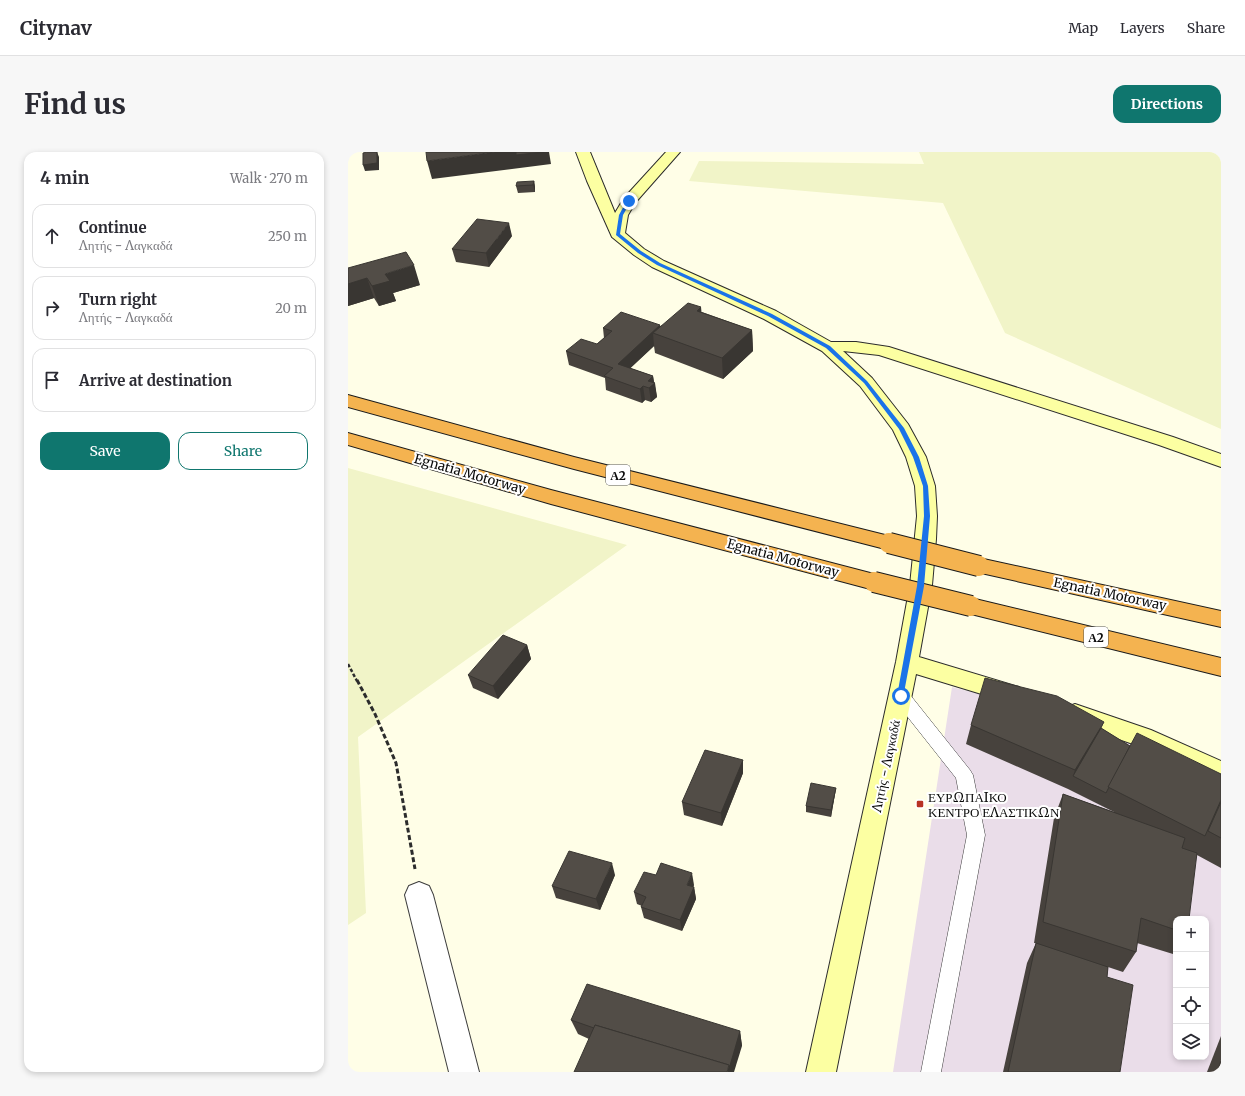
<!DOCTYPE html>
<html lang="en">
<head>
<meta charset="utf-8">
<style>
  :root { --surface:#fff; --page:#f7f7f7; --text:#2b2b33; --muted:#7c7c81; --line:#e1e1e2; --accent:#0f766e }
  body { margin:0; font-family:Merriweather,serif; background:var(--page); color:var(--text) }
  .controls { position:absolute; right:12px; bottom:12px; display:grid; overflow:hidden; border-radius:8px; box-shadow:0 2px 6px #0003 }
  .controls button { width:36px; height:36px; display:grid; place-items:center; padding:0; border:0; border-bottom:1px solid var(--line); background:var(--surface); color:var(--text); font:20px sans-serif }
  .stop { position:absolute; width:12px; height:12px; margin:-9px; border:3px solid #1a73e8; border-radius:50%; background:#fff }
  .stop.end { background:#1a73e8; border-color:#fff; box-shadow:0 1px 4px #0008 }
  .list { margin:0; padding:0; list-style:none }
  h2 { display:flex; justify-content:space-between; align-items:center; height:52px; margin:0; padding:0 16px; font-size:17px }
  h2 small { font-size:13px; font-weight:400; color:var(--muted) }
  .list li { display:grid; grid-template-columns:26px 1fr auto; gap:12px; align-items:center; box-sizing:border-box; height:64px; margin:0 8px 8px; padding:0 8px; border:1px solid var(--line); border-radius:12px }
  .list b { display:block; font-size:15px; white-space:nowrap }
  .list p { margin:0; font-size:13px; white-space:nowrap; color:var(--muted) }
  .list em { font-size:13px; font-style:normal; color:var(--muted) }
  .actions { display:flex; gap:8px; padding:12px 16px }
  .actions a { flex:1; padding:9px 0; border:1px solid var(--accent); border-radius:12px; text-align:center; font-size:14px; color:var(--accent) }
  .actions .main { background:var(--accent); color:#fff }
  .icon { flex:none; width:22px; height:22px; fill:none; stroke:currentColor; stroke-width:2; stroke-linecap:round; stroke-linejoin:round }
  .map { position:relative; flex:none; width:873px; height:920px; overflow:hidden; border-radius:12px }
  header { display:flex; align-items:center; gap:24px; box-sizing:border-box; height:56px; padding:0 20px; background:var(--surface); border-bottom:1px solid var(--line) }
  header strong { font-size:19px }
  nav { display:flex; gap:22px; margin-inline-start:auto; font-size:14px }
  .intro { display:flex; align-items:center; justify-content:space-between; box-sizing:border-box; height:96px; padding:0 24px }
  h1 { margin:0; font-size:28px }
  .button { padding:10px 18px; border-radius:12px; background:var(--accent); color:#fff; font-size:14px; font-weight:700 }
  main { display:flex; gap:24px; padding:0 24px }
  aside { flex:1; background:var(--surface); border-radius:12px; box-shadow:0 2px 6px #0003 }
  .map>svg:first-child { display:block }
  .industrial { fill:#eadde9; fill-rule:evenodd }
  .farmland { fill:#f1f4c8 }
  .lines { fill:none; stroke-linecap:round; stroke-linejoin:round }
  .lane-casing { stroke:#3d3d3d; stroke-width:1 }
  .street-casing { stroke:#3d3d3d; stroke-width:2 }
  .secondary-casing { stroke:#2c2c2c; stroke-width:2 }
  .highway-casing { stroke:#1b1b1b; stroke-width:2 }
  .path-far1 { stroke:#2c2c2c; stroke-width:2.5; stroke-dasharray:3.5 2; stroke-linecap:butt }
  .path { stroke:#2c2c2c; stroke-width:3; stroke-dasharray:5 2.5; stroke-linecap:butt }
  .lane { fill:#fff; fill-rule:evenodd }
  .street { fill:#fff; fill-rule:evenodd }
  .secondary { fill:#fcffa2; fill-rule:evenodd }
  .highway { fill:#f4b350; fill-rule:evenodd }
  .highway-bridge-casing { stroke:#1b1b1b; stroke-width:22; stroke-linecap:butt }
  .highway-bridge { stroke:#f4b350; stroke-width:20 }
  .wall { fill:#47423d }
  .shaded-wall { fill:#393632 }
  .building { fill:#524d47; stroke:#393632 }
  .route { fill:#1a73e8 }
  .poi-dot { fill:#b83224; stroke:#fff; stroke-width:1.5 }
  .labels { text-anchor:middle; dominant-baseline:central; stroke-width:4; stroke-linejoin:round; paint-order:stroke }
  .shield { fill:#fff; stroke:#545454; stroke-width:1 }
  .shield-label { font-size:12px; font-weight:bold; fill:#0a0a0a }
  .street-label { font-size:13px; fill:#0a0a0a; stroke:#fff }
  .poi-label { font-size:13px; fill:#0a0a0a; stroke:#fff; text-anchor:start }
</style>
</head>
<body>
<header>
<strong>Citynav</strong>
<nav><a>Map</a><a>Layers</a><a>Share</a></nav>
</header>
<div class="intro"><h1>Find us</h1><a class="button">Directions</a></div>
<main>
<aside>
<h2>4 min<small>Walk · 270 m</small></h2>
<ul class="list">
<li><svg class="icon" aria-label="ahead" viewBox="0 0 24 24"><path d="M12 20V5M6 11l6-6 6 6"/></svg><div><b>Continue</b><p>Λητής - Λαγκαδά</p></div><em>250 m</em></li>
<li><svg class="icon" aria-label="right" viewBox="0 0 24 24"><path d="M7 20v-9h11M14 6l5 5-5 5"/></svg><div><b>Turn right</b><p>Λητής - Λαγκαδά</p></div><em>20 m</em></li>
<li><svg class="icon" aria-label="arrive" viewBox="0 0 24 24"><path d="M6 21V4h12l-3 4 3 4H6"/></svg><div><b>Arrive at destination</b></div></li>
</ul>
<div class="actions"><a class="main">Save</a><a>Share</a></div>
</aside>
<div class="map">
<svg width="873" height="920" viewBox="0 0 873 920">
  <rect width="100%" height="100%" fill="#fffee7"/>
  <path class="industrial" d="M604,535L752,572L873,630V920H545ZM828,767H858V905H828Z"/>
  <g class="farmland">
    <path d="M571,0H873V277L657,181L595,51L341,29L351,9L576,12Z"/>
    <path d="M0,316L279,393L10,585L18,761L0,773Z"/>
  </g>
  <g class="lines">
    <g class="lane-casing">
      <path id="lane" d="M553,538L559,539L622,618L625,623L637,683L593,920H573L619,683L608,626L547,549L545,544L547,539Z"/>
    </g>
    <g class="street-casing">
      <path id="street" d="M71,730L81,734L85,743L131,920H101L57,743L61,734Z"/>
    </g>
    <g class="secondary-casing">
      <g id="secondary">
        <path d="M228,0H242L267,61L276,46L318,0H332L287,51L280,63L277,81L296,97L316,109L428,159L483,190H508L541,195L825,285L873,302V315L811,293L531,203L495,199L524,226L560,272L578,305L587,334L589,364L588,387L584,433L571,505L671,535L675,542L671,549L663,551L568,522L488,920H458L548,510L562,433L569,364L567,334L558,305L545,278L512,234L474,199L416,167L304,115L286,103L264,85L239,29Z"/>
        <path d="M727,552L803,578L873,609V631L785,592L719,569L715,562L719,555Z"/>
      </g>
    </g>
    <g class="highway-casing">
      <g id="highway">
        <path d="M0,243L226,305L541,384L548,386L551,391L548,396L541,398L226,317L0,255Z"/>
        <path d="M0,281L203,338L526,422L534,424L537,430L534,436L526,438L203,352L0,293Z"/>
        <path d="M631,406L873,459V475L624,419L620,414L624,409Z"/>
        <path d="M623,446L873,506V524L615,460L612,454L615,448Z"/>
      </g>
    </g>
    <path class="path-far1" d="M0,512L9,529"/>
    <path class="path" d="M9,528L27,562L48,611L67,717"/>
    <use href="#lane" class="lane"/>
    <use href="#street" class="street"/>
    <use href="#secondary" class="secondary"/>
    <use href="#highway" class="highway"/>
    <g class="highway-bridge-casing">
      <g id="highway-bridge">
        <path d="M541,391L631,414"/>
        <path d="M526,430L623,454"/>
      </g>
    </g>
    <use href="#highway-bridge" class="highway-bridge"/>
  </g>
  <g class="wall">
    <path d="M186,29L187,35V40L170,41L168,34Z"/>
    <path d="M164,84L141,115L108,110L104,97Z"/>
    <path d="M0,116L72,133L45,141L48,149L31,154L26,146L0,154Z"/>
    <path d="M354,160L404,178L405,199L375,227L307,201L306,194L282,216L305,224L309,245L303,250L297,248L294,251L258,238L257,226L221,213L218,199L249,192L256,186L255,176L312,174Z"/>
    <path d="M179,493L183,507L150,547L125,536L120,523Z"/>
    <path d="M623,573L753,576L782,594L873,622V716L849,703L828,767V798L825,802L789,791L788,800L775,820L760,815L759,825L772,920H655L679,811L688,791H686L706,666L715,642L766,660L720,637L618,592Z"/>
    <path d="M395,608V621L374,674L336,663L334,650Z"/>
    <path d="M488,636L487,642L483,665L458,660V654Z"/>
    <path d="M267,723L252,758L208,746L204,734Z"/>
    <path d="M346,733L345,735H346L348,747L334,779L296,766L293,755L294,754L289,752L286,740Z"/>
    <path d="M223,868L392,879L394,894L241,887L230,882Z"/>
    <path d="M873,884V920H859Z"/>
  </g>
  <g class="shaded-wall">
    <path d="M29,0L31,5V18L17,19L15,13Z"/>
    <path d="M147,0H201L203,12L84,27L79,9Z"/>
    <path d="M186,29L187,35V40L185,33Z"/>
    <path d="M161,71L164,84L141,115L138,101Z"/>
    <path d="M66,113L72,133L45,141L48,149L31,154L24,134L37,122Z"/>
    <path d="M19,126L26,146L0,154V132Z"/>
    <path d="M353,155L355,175L349,159Z"/>
    <path d="M312,173L313,184L305,181L306,194L272,226L270,212Z"/>
    <path d="M404,178L405,199L375,227L374,206Z"/>
    <path d="M305,224L306,232L307,231L309,245L303,250L300,229Z"/>
    <path d="M295,234L297,248L294,251L292,237Z"/>
    <path d="M179,493L183,507L150,547L145,534Z"/>
    <path d="M756,570L748,589L725,624L727,618Z"/>
    <path d="M395,608V621L374,674L373,661Z"/>
    <path d="M488,636L487,642L483,665V658Z"/>
    <path d="M264,711L267,723L252,758L248,747Z"/>
    <path d="M344,721L346,733L340,744L339,733Z"/>
    <path d="M346,735L348,747L334,779L332,768Z"/>
    <path d="M392,879L394,894L386,920H379Z"/>
  </g>
  <g class="building">
    <path d="M19,0H29V11L15,13V1Z"/>
    <path d="M78,0H147L79,9Z"/>
    <path d="M168,0H196L168,3Z"/>
    <path d="M186,29L185,33L168,34L169,30Z"/>
    <path d="M129,67L161,71L138,101L104,97Z"/>
    <path d="M58,100L66,113L37,122L42,129L24,134L19,126L0,132V116Z"/>
    <path d="M340,151L353,155L349,159L404,178L374,206L305,181Z"/>
    <path d="M273,160L312,173L270,212L305,224L300,229L307,231L301,236L295,234L292,237L256,224L265,216L218,199L233,187L249,192L264,179L255,176Z"/>
    <path d="M155,483L179,493L145,534L120,523Z"/>
    <path d="M637,526L709,544L756,570L727,618L623,573Z"/>
    <path d="M753,576L782,594L758,641L725,624Z"/>
    <path d="M789,581L873,622V648L857,684L760,635Z"/>
    <path d="M357,598L395,608L373,661L334,650Z"/>
    <path d="M463,631L488,636L483,658L458,654Z"/>
    <path d="M715,642L837,686L834,696L849,701L841,767H828V778L793,766L788,800L695,770Z"/>
    <path d="M873,650V686L860,679Z"/>
    <path d="M221,699L264,711L248,747L204,734Z"/>
    <path d="M313,711L344,721L339,733L346,735L332,768L293,755L298,745L286,740L296,720L308,723Z"/>
    <path d="M688,791L760,815L759,825L785,833L772,920H660Z"/>
    <path d="M239,832L392,879L381,917V913L247,873L246,876L223,868Z"/>
    <path d="M247,873L381,913L379,920H226Z"/>
    <path d="M873,909V920H869Z"/>
  </g>
  <path class="route" d="M279,48L283,49L275,63L272,82L293,99L312,111L424,162L482,194L519,229L556,276L571,305L580,334L582,364L576,434L555,546L553,547L549,544L569,434L576,364L575,334L565,305L551,277L516,231L478,196L420,164L309,113L290,101L268,83L271,63Z"/>
  <rect class="poi-dot" x="568" y="648" width="8" height="8" rx="2"/>
  <g class="labels">
    <g class="shield">
      <rect x="258" y="313" width="24" height="20" rx="3"/>
      <rect x="736" y="475" width="24" height="20" rx="3"/>
    </g>
    <g class="shield-label">
      <text x="270" y="323">Α2</text>
      <text x="748" y="485">Α2</text>
    </g>
    <g class="street-label">
      <text transform="translate(122 322) rotate(16)">Egnatia Motorway</text>
      <text transform="translate(435 406) rotate(15)">Egnatia Motorway</text>
      <text transform="translate(762 442) rotate(12)">Egnatia Motorway</text>
      <text transform="translate(538 614) rotate(-78)">Λητής - Λαγκαδά</text>
    </g>
    <g class="poi-label">
      <text x="580" y="645">ΕΥΡΩΠΑIΚΟ<tspan x="580" dy="15">ΚΕΝΤΡΟ ΕΛΑΣΤΙΚΩΝ</tspan></text>
    </g>
  </g>
</svg>
<div class="controls">
<button>+</button>
<button>−</button>
<button><svg class="icon" aria-label="locate" viewBox="0 0 24 24"><circle cx="12" cy="12" r="6"/><path d="M12 2v4M12 18v4M2 12h4M18 12h4"/></svg></button>
<button><svg class="icon" aria-label="layers" viewBox="0 0 24 24"><path d="M12 4l9 5-9 5-9-5zM3 14l9 5 9-5"/></svg></button>
</div>
<div class="stop" style="left:553px;top:544px"></div>
<div class="stop end" style="left:281px;top:49px"></div>
</div>
</main>
</body>
</html>
